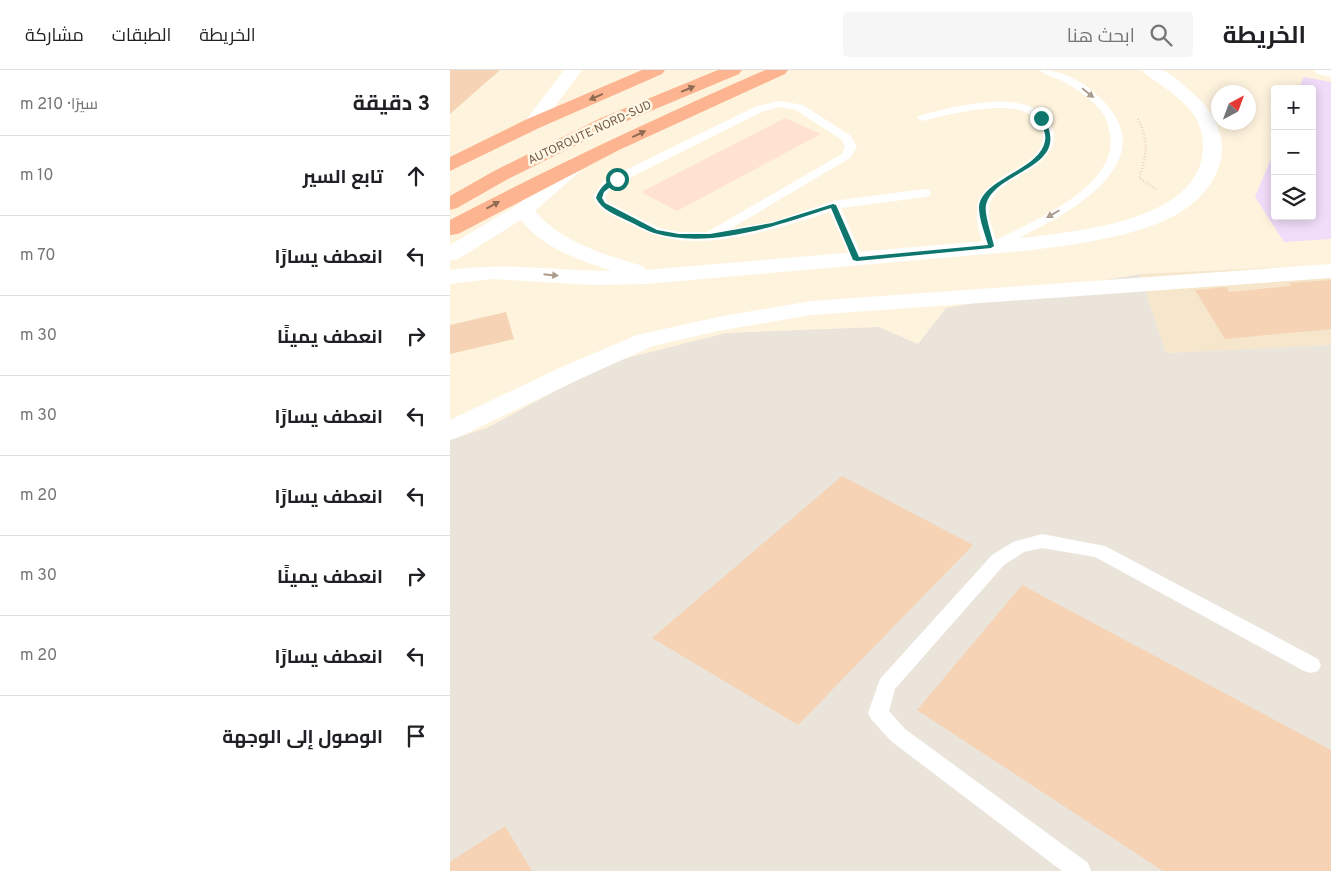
<!DOCTYPE html>
<html lang="ar">
<head>
<meta charset="utf-8">
<style>
  :root { --surface:#fff; --page:#f6f6f6; --text:#202124; --muted:#757577; --line:#e0e0e0 }
  body { margin:0; font-family:Overpass,Cairo,sans-serif; background:var(--page); color:var(--text); direction:rtl }
  .controls { position:absolute; right:15px; top:15px; display:grid; overflow:hidden; border-radius:5px; box-shadow:0 2px 12px #0003 }
  .controls button { width:45px; height:45px; display:grid; place-items:center; padding:0; border:0; border-bottom:1px solid var(--line); background:var(--surface); color:var(--text); font:25px sans-serif }
  .compass { position:absolute; left:761px; top:15px; width:45px; height:45px; border-radius:50%; background:var(--surface); box-shadow:0 2px 12px #0003; rotate:41deg }
  .stop { position:absolute; width:15px; height:15px; margin:-11px; border:4px solid #0f766e; border-radius:50%; background:#fff }
  .stop.end { background:#0f766e; border-color:#fff; box-shadow:0 1px 5px #0008 }
  .list { margin:0; padding:0; list-style:none }
  h2 { display:flex; justify-content:space-between; align-items:center; height:65px; margin:0; padding:0 20px; font-size:21px }
  h2 small { font-size:16px; font-weight:400; color:var(--muted) }
  .list li { display:grid; grid-template-columns:32px 1fr auto; gap:15px; align-items:center; box-sizing:border-box; height:80px; padding:0 20px; border-top:1px solid var(--line) }
  .list b { display:block; font-size:19px; white-space:nowrap }
  .list em { font-size:16px; font-style:normal; color:var(--muted) }
  .icon { flex:none; width:28px; height:28px; fill:none; stroke:currentColor; stroke-width:2; stroke-linecap:round; stroke-linejoin:round }
  .map { position:relative; flex:none; width:881px; height:801px; overflow:hidden; direction:ltr }
  header { display:flex; align-items:center; gap:30px; box-sizing:border-box; height:70px; padding:0 25px; background:var(--surface); border-bottom:1px solid var(--line) }
  header strong { font-size:24px }
  nav { display:flex; gap:28px; margin-inline-start:auto; font-size:18px }
  .search { width:350px; height:45px; background:var(--page); display:flex; align-items:center; gap:12px; box-sizing:border-box; padding:0 18px; border-radius:5px; color:var(--muted); font-size:19px }
  main { display:flex }
  aside { flex:1; background:var(--surface) }
  .map>svg:first-child { display:block }
  .residential { fill:#f6e6cc }
  .commercial { fill:#ffe2d1 }
  .industrial { fill:#ebe4db }
  .education { fill:#f1dcfa }
  .building { fill:#f5d3b4 }
  .lines { fill:none; stroke-linecap:round; stroke-linejoin:round }
  .path { stroke:#dab698; stroke-width:2.5; stroke-dasharray:0.5 2.5; stroke-linecap:butt }
  .lane { fill:#fff; fill-rule:evenodd }
  .street { fill:#fff; fill-rule:evenodd }
  .secondary { fill:#fff; fill-rule:evenodd }
  .highway { fill:#fdb490; fill-rule:evenodd }
  .oneway { fill:#906c54 }
  .oneway2 { fill:#ac9c8f }
  .route { fill:#0f766e }
  .labels { text-anchor:middle; dominant-baseline:central; stroke-width:5; stroke-linejoin:round; paint-order:stroke }
  .far-street-label { font-size:12px; fill:#755a45; stroke:#fff7e6 }
</style>
</head>
<body>
<header>
<strong>الخريطة</strong>
<div class="search"><svg class="icon" aria-label="search" viewBox="0 0 24 24"><circle cx="10" cy="10" r="6"/><path d="M15 15l6 6"/></svg>ابحث هنا</div>
<nav><a>الخريطة</a><a>الطبقات</a><a>مشاركة</a></nav>
</header>
<main>
<div class="map">
<svg width="881" height="801" viewBox="0 0 881 801">
  <rect width="100%" height="100%" fill="#fef4de"/>
  <path class="residential" d="M881,195V275L716,283L690,204Z"/>
  <path class="commercial" d="M335,48L371,64L227,141L191,122Z"/>
  <path class="industrial" d="M690,204L716,283L881,275V801H0V370L37,358L157,293L276,263L429,257L468,274L496,238Z"/>
  <path class="education" d="M854,7L881,12V169L834,172L805,127L825,79V146H862V19H848Z"/>
  <g class="building">
    <path d="M0,0H50L0,44Z"/>
    <path d="M881,210V259L775,269L745,220L776,217L779,222L841,216L839,213Z"/>
    <path d="M56,242L64,269L0,284V255Z"/>
    <path d="M392,406L523,475L348,655L202,568Z"/>
    <path d="M572,515L881,680V801H713L467,640Z"/>
    <path d="M55,756L82,801H0V792Z"/>
  </g>
  <g class="lines">
    <path class="path" d="M688,49C699,69 697,87 689,108L706,119"/>
    <g class="lane">
      <path d="M590,0C612,0 632,11 648,26C715,86 630,138 578,163C567,169 549,183 536,180C529,168 523,141 530,128C542,106 570,102 586,84C592,77 594,69 592,59C581,21 498,45 472,51L467,48L468,46C502,37 581,15 601,55C605,63 605,73 600,81C586,103 554,108 542,129C535,141 542,158 546,170C584,151 674,114 659,60C658,53 656,48 652,42C641,28 626,18 610,10C604,7 595,5 590,0Z"/>
      <path d="M330,31L353,35L401,66L407,77L400,88L280,159L322,152L383,131L475,119L479,120L481,123L479,126L475,127L391,138L413,189L412,192H402L401,189L380,142C328,158 253,184 200,163C191,160 183,155 175,152C162,145 149,141 143,127L153,111L307,36ZM330,37L346,40L392,70L395,77L392,84L257,162H229L209,158L157,132L155,127L161,117L314,41Z"/>
      <path d="M592,464L655,476L868,589L871,595L868,601L861,603L854,601L645,487L592,478L574,482L554,495L445,619L439,641L455,659L638,793L641,801H612L441,671L421,649L418,643L430,609L542,485L563,472Z"/>
    </g>
    <g class="street">
      <path d="M692,0C698,0 706,0 711,0C721,2 732,14 739,20C783,55 783,103 738,137C701,165 628,174 582,180L196,214L143,215L41,209L0,214V200C54,192 108,201 162,201C130,190 92,178 71,150L8,189L0,191V175L66,136L123,87L130,85L137,87L140,91L137,95L85,141C111,172 155,185 193,196L196,200L582,167C633,160 734,151 751,92C755,77 753,61 746,48C738,34 723,24 710,14C704,10 697,6 692,0Z"/>
      <path d="M864,0H881V7L867,4Z"/>
      <path d="M881,194V208L361,245L268,261L203,276L132,308L9,367L0,370V350L114,296L187,265L268,247L361,231Z"/>
    </g>
    <path class="secondary" d="M114,0H132L89,58L82,60L75,58L73,54Z"/>
    <g class="highway">
      <path d="M192,0H215L212,4L89,58L0,101V87L75,50Z"/>
      <path d="M268,0H292L289,4L165,56L58,109L7,138L0,140V126L44,101L151,48Z"/>
      <path d="M315,0H338L335,4L169,80L8,164L0,165V150C103,96 208,47 315,0Z"/>
    </g>
  </g>
  <defs><path id="oneway-solid" d="M-6-.8H1V-3.2L6.5 0L1 3.2V.8H-6Z" transform="scale(1.25)"/></defs>
  <g class="oneway">
    <use href="#oneway-solid" transform="translate(238 19) rotate(-23)"/>
    <use href="#oneway-solid" transform="translate(146 27) rotate(156)"/>
    <use href="#oneway-solid" transform="translate(189 64) rotate(-25)"/>
    <use href="#oneway-solid" transform="translate(43 135) rotate(-29)"/>
  </g>
  <g class="oneway2">
    <use href="#oneway-solid" transform="translate(638 23) rotate(39)"/>
    <use href="#oneway-solid" transform="translate(603 144) rotate(150)"/>
    <use href="#oneway-solid" transform="translate(101 205) rotate(6)"/>
  </g>
  <path class="route" d="M589,47H593C625,99 544,100 536,135C534,144 542,166 544,176L541,178L407,191L403,190L381,138C328,155 260,180 204,163C195,160 185,154 176,150C164,144 152,140 146,128C149,118 159,108 169,108V110L154,122L152,128L155,133L207,160L229,164H260L322,153L383,134L386,135L409,187L538,175C535,164 529,149 529,137C531,109 590,100 595,71C597,61 590,55 589,47Z"/>
  <g class="labels">
    <g class="far-street-label">
      <text transform="translate(140 63) rotate(-25)">AUTOROUTE NORD-SUD</text>
    </g>
  </g>
</svg>
<div class="controls">
<button>+</button>
<button>−</button>
<button><svg class="icon" aria-label="layers" viewBox="0 0 24 24"><path d="M12 4l9 5-9 5-9-5zM3 14l9 5 9-5"/></svg></button>
</div>
<svg class="compass" viewBox="-18 -18 36 36"><path d="M0-13l5 13h-10z" fill="#e53935"/><path d="M0 13l5-13h-10z" fill="#757577"/></svg>
<div class="stop" style="left:167px;top:109px"></div>
<div class="stop end" style="left:591px;top:48px"></div>
</div>
<aside>
<h2>3 دقيقة<small>سيرًا · 210 m</small></h2>
<ul class="list">
<li><svg class="icon" aria-label="ahead" viewBox="0 0 24 24"><path d="M12 20V5M6 11l6-6 6 6"/></svg><div><b>تابع السير</b></div><em>10 m</em></li>
<li><svg class="icon" aria-label="left" viewBox="0 0 24 24"><path d="M17 20v-9H6M10 6l-5 5 5 5"/></svg><div><b>انعطف يسارًا</b></div><em>70 m</em></li>
<li><svg class="icon" aria-label="right" viewBox="0 0 24 24"><path d="M7 20v-9h11M14 6l5 5-5 5"/></svg><div><b>انعطف يمينًا</b></div><em>30 m</em></li>
<li><svg class="icon" aria-label="left" viewBox="0 0 24 24"><path d="M17 20v-9H6M10 6l-5 5 5 5"/></svg><div><b>انعطف يسارًا</b></div><em>30 m</em></li>
<li><svg class="icon" aria-label="left" viewBox="0 0 24 24"><path d="M17 20v-9H6M10 6l-5 5 5 5"/></svg><div><b>انعطف يسارًا</b></div><em>20 m</em></li>
<li><svg class="icon" aria-label="right" viewBox="0 0 24 24"><path d="M7 20v-9h11M14 6l5 5-5 5"/></svg><div><b>انعطف يمينًا</b></div><em>30 m</em></li>
<li><svg class="icon" aria-label="left" viewBox="0 0 24 24"><path d="M17 20v-9H6M10 6l-5 5 5 5"/></svg><div><b>انعطف يسارًا</b></div><em>20 m</em></li>
<li><svg class="icon" aria-label="arrive" viewBox="0 0 24 24"><path d="M6 21V4h12l-3 4 3 4H6"/></svg><div><b>الوصول إلى الوجهة</b></div></li>
</ul>
</aside>
</main>
</body>
</html>
